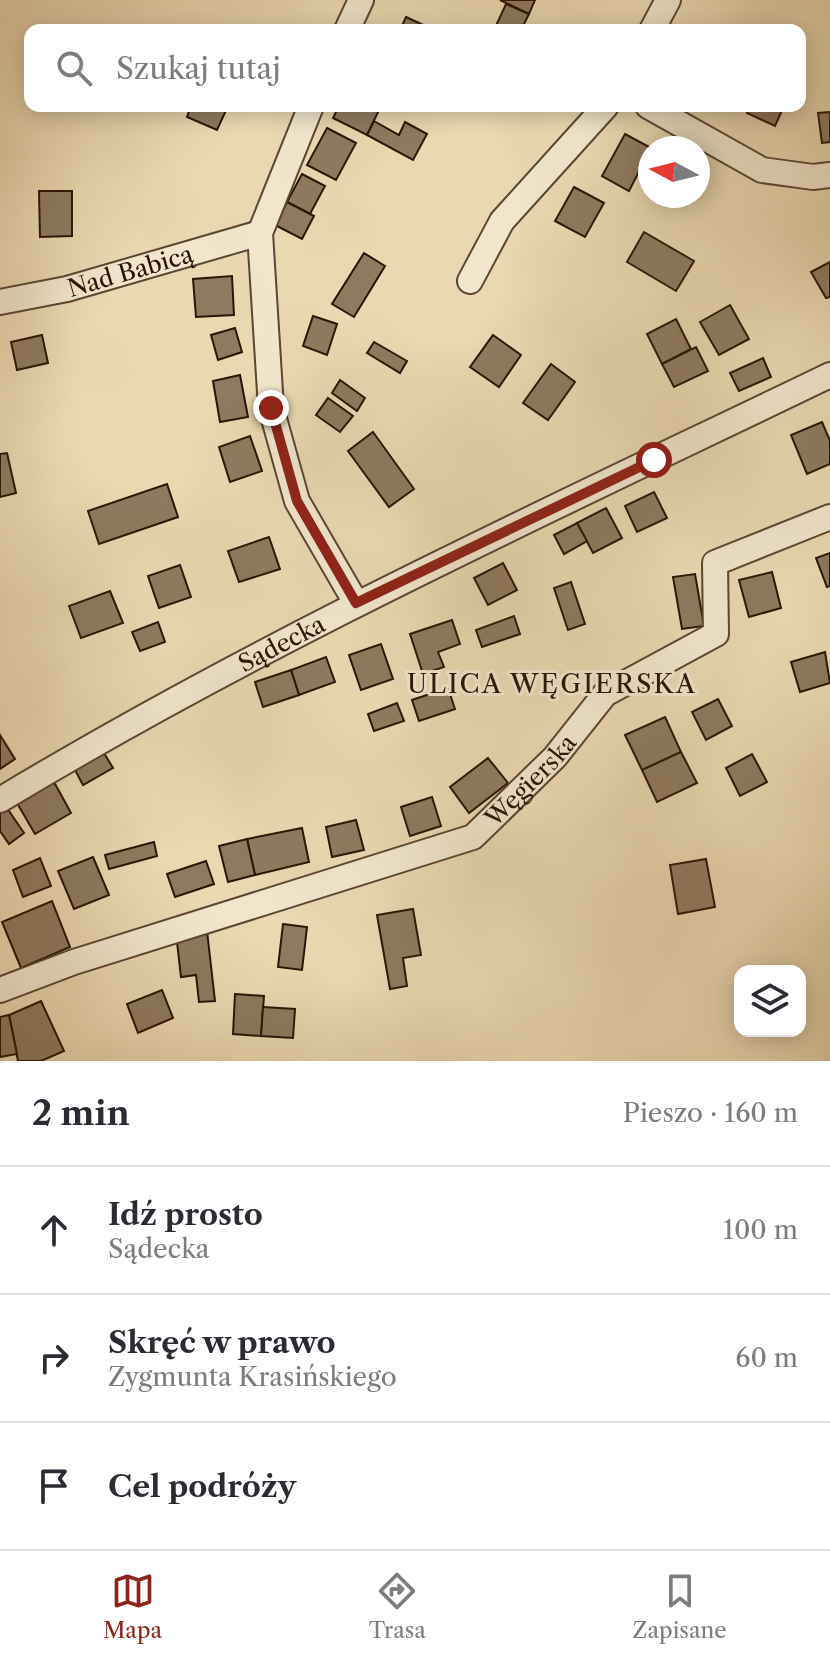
<!DOCTYPE html>
<html lang="pl">
<head>
<meta charset="utf-8">
<style>
  :root { --surface:#fff; --page:#f2f2f3; --text:#2b2b33; --muted:#7c7c81; --line:#e1e1e2; --accent:#8f2418 }
  body { margin:0; font-family:"Libre Caslon Text",serif; background:var(--page); color:var(--text) }
  .controls { position:absolute; right:24px; bottom:24px; display:grid; overflow:hidden; border-radius:16px; box-shadow:0 4px 20px #0003 }
  .controls button { width:72px; height:72px; display:grid; place-items:center; padding:0; border:0; border-bottom:2px solid var(--line); background:var(--surface); color:var(--text); font:40px sans-serif }
  .compass { position:absolute; left:638px; top:136px; width:72px; height:72px; border-radius:50%; background:var(--surface); box-shadow:0 4px 20px #0003; rotate:277deg }
  .stop { position:absolute; width:24px; height:24px; margin:-18px; border:6px solid #8f2418; border-radius:50%; background:#fff }
  .stop.end { background:#8f2418; border-color:#fff; box-shadow:0 2px 8px #0008 }
  .list { margin:0; padding:0; list-style:none }
  h2 { display:flex; justify-content:space-between; align-items:center; height:104px; margin:0; padding:0 32px; font-size:34px }
  h2 small { font-size:26px; font-weight:400; color:var(--muted) }
  .list li { display:grid; grid-template-columns:52px 1fr auto; gap:24px; align-items:center; box-sizing:border-box; height:128px; padding:0 32px; border-top:2px solid var(--line) }
  .list b { display:block; font-size:30px; white-space:nowrap }
  .list p { margin:0; font-size:26px; white-space:nowrap; color:var(--muted) }
  .list em { font-size:26px; font-style:normal; color:var(--muted) }
  .icon { flex:none; width:44px; height:44px; fill:none; stroke:currentColor; stroke-width:2; stroke-linecap:round; stroke-linejoin:round }
  .map { position:relative; flex:none; width:830px; height:1061px; overflow:hidden }
  .search { position:absolute; background:var(--surface); box-shadow:0 4px 20px #0003; left:24px; right:24px; top:24px; height:88px; display:flex; align-items:center; gap:20px; box-sizing:border-box; padding:0 28px; border-radius:16px; color:var(--muted); font-size:30px }
  .sheet { height:488px; background:var(--surface) }
  nav { display:flex; justify-content:space-around; align-items:center; box-sizing:border-box; height:112px; border-top:2px solid var(--line); background:var(--surface); font-size:22px; color:var(--muted) }
  nav a { display:grid; justify-items:center; gap:4px }
  nav .on { color:var(--accent) }
  .map>svg:first-child { display:block }
  .building { fill:#8e7a5f; stroke:#2b1506; stroke-width:2 }
  .lines { fill:none; stroke-linecap:round; stroke-linejoin:round }
  .street-casing { stroke:#5b4631; stroke-width:28 }
  .street { stroke:#f1e6cc; stroke-width:24 }
  .route { stroke:#8f2418; stroke-width:10 }
  .labels { text-anchor:middle; dominant-baseline:central; stroke-width:6; stroke-linejoin:round; paint-order:stroke }
  .street-label { font-size:24px; fill:#2b1506; stroke:#f1e6cc }
  .neighbourhood-label { font-size:26px; letter-spacing:2px; fill:#2b1506; stroke:#f1e6cc }
</style>
</head>
<body>
<div class="map">
<svg width="830" height="1061" viewBox="0 0 830 1061">
  <rect width="100%" height="100%" fill="#ead8b1"/>
  <filter id="stains"><feTurbulence type="fractalNoise" baseFrequency=".0025" numOctaves="4"/><feColorMatrix values="0 0 0 0 .2 0 0 0 0 .09 0 0 0 0 .02 0 0 0 .5 -.17"/></filter>
  <radialGradient id="worn" r=".72"><stop offset=".6" stop-color="#630" stop-opacity="0"/><stop offset="1" stop-color="#630" stop-opacity=".3"/></radialGradient>
  <g class="building">
    <path d="M500,0H535L529,14Z"/>
    <path d="M506,4L529,14L521,30H494Z"/>
    <path d="M406,17L434,30H400Z"/>
    <path d="M191,106H228L217,130L187,117Z"/>
    <path d="M339,106H381L367,135L333,118Z"/>
    <path d="M750,106H784L775,126L747,113Z"/>
    <path d="M830,112V142L822,143L818,113Z"/>
    <path d="M374,121L399,135L405,122L427,134L413,160L367,135Z"/>
    <path d="M327,128L356,143L336,180L307,165Z"/>
    <path d="M625,134L651,148L629,191L602,176Z"/>
    <path d="M302,174L325,186L310,214L287,202Z"/>
    <path d="M574,187L604,203L585,237L555,221Z"/>
    <path d="M39,191H72V236L40,237Z"/>
    <path d="M287,202L314,216L302,239L275,225Z"/>
    <path d="M644,232L694,261L676,291L627,262Z"/>
    <path d="M364,253L385,266L354,317L332,304Z"/>
    <path d="M830,262V297L826,298L811,272Z"/>
    <path d="M232,276L234,315L196,317L193,279Z"/>
    <path d="M730,305L749,339L719,355L700,322Z"/>
    <path d="M313,316L337,324L327,355L303,346Z"/>
    <path d="M676,319L691,349L662,364L647,334Z"/>
    <path d="M235,328L242,352L218,360L211,335Z"/>
    <path d="M42,335L48,363L17,370L11,342Z"/>
    <path d="M493,335L521,355L499,387L470,367Z"/>
    <path d="M374,342L407,361L400,373L367,353Z"/>
    <path d="M696,347L708,371L674,387L662,364Z"/>
    <path d="M763,358L771,377L739,391L730,373Z"/>
    <path d="M551,364L575,382L548,420L523,403Z"/>
    <path d="M240,375L248,417L220,422L213,381Z"/>
    <path d="M340,380L365,398L357,411L332,393Z"/>
    <path d="M328,398L353,416L340,432L316,415Z"/>
    <path d="M822,422L830,441V464L807,474L791,435Z"/>
    <path d="M373,432L414,489L389,507L348,451Z"/>
    <path d="M250,436L262,471L230,482L219,447Z"/>
    <path d="M7,453L16,493L0,497V454Z"/>
    <path d="M167,484L178,517L99,544L88,511Z"/>
    <path d="M654,492L667,518L637,532L625,506Z"/>
    <path d="M606,508L622,538L593,553L577,523Z"/>
    <path d="M577,523L587,541L564,554L554,535Z"/>
    <path d="M269,537L280,569L239,582L228,551Z"/>
    <path d="M830,553V586L827,587L816,558Z"/>
    <path d="M503,563L517,590L488,605L474,578Z"/>
    <path d="M180,565L191,597L159,608L148,576Z"/>
    <path d="M772,572L781,608L749,617L739,580Z"/>
    <path d="M695,574L704,626L682,629L673,577Z"/>
    <path d="M571,582L585,624L568,630L554,588Z"/>
    <path d="M110,591L123,623L81,638L69,606Z"/>
    <path d="M514,616L520,634L482,647L476,630Z"/>
    <path d="M452,620L460,644L438,652L444,667L423,674L410,634Z"/>
    <path d="M158,622L165,642L140,651L132,632Z"/>
    <path d="M381,644L393,679L361,690L349,655Z"/>
    <path d="M825,652L830,683L800,692L791,662Z"/>
    <path d="M326,657L335,682L299,695L291,670Z"/>
    <path d="M291,670L299,695L263,707L255,682Z"/>
    <path d="M448,688L455,709L419,721L412,700Z"/>
    <path d="M718,699L732,726L706,740L692,712Z"/>
    <path d="M397,703L404,721L374,731L368,714Z"/>
    <path d="M665,717L681,752L642,770L625,735Z"/>
    <path d="M0,735L15,759L0,769Z"/>
    <path d="M681,752L697,783L657,802L642,770Z"/>
    <path d="M104,753L113,768L83,785L75,770Z"/>
    <path d="M752,754L767,782L740,796L726,768Z"/>
    <path d="M488,758L508,783L469,813L450,787Z"/>
    <path d="M54,782L71,813L35,834L17,803Z"/>
    <path d="M432,797L441,826L410,836L401,807Z"/>
    <path d="M7,808L24,833L9,844L0,831V813Z"/>
    <path d="M356,820L364,850L332,857L326,827Z"/>
    <path d="M302,828L309,862L255,875L247,839Z"/>
    <path d="M247,839L255,875L228,882L219,846Z"/>
    <path d="M154,842L157,856L109,869L105,855Z"/>
    <path d="M93,857L109,895L74,909L58,871Z"/>
    <path d="M40,858L51,886L23,897L13,870Z"/>
    <path d="M706,859L715,907L678,914L670,865Z"/>
    <path d="M206,861L214,884L175,897L167,874Z"/>
    <path d="M52,901L70,947L21,968L2,922Z"/>
    <path d="M413,909L421,955L403,958L407,986L390,989L377,915Z"/>
    <path d="M283,924L307,927L302,970L278,967Z"/>
    <path d="M207,931L215,1001L199,1002L196,975L181,977L177,942Z"/>
    <path d="M162,990L173,1018L138,1033L127,1004Z"/>
    <path d="M235,994L264,996L261,1036L233,1034Z"/>
    <path d="M41,1001L64,1051L41,1061H18L9,1015Z"/>
    <path d="M263,1007L295,1009L293,1038L261,1036Z"/>
    <path d="M9,1015L17,1054L0,1057V1017Z"/>
  </g>
  <g class="lines">
    <g class="street-casing">
      <g id="street">
        <path d="M347,30L361,0"/>
        <path d="M652,30L668,0"/>
        <path d="M311,106L260,233L271,408L297,501L356,603"/>
        <path d="M648,106L762,170L813,177L830,175"/>
        <path d="M470,281L502,221L606,106"/>
        <path id="s1" d="M0,302L67,289L260,233"/>
        <path id="s2" d="M0,800C267,639 550,510 830,375"/>
        <path id="s3" d="M0,990L74,962L473,837L555,757L605,694L716,634L715,563L830,517"/>
      </g>
    </g>
    <use href="#street" class="street"/>
  </g>
  <g class="lines">
    <path class="route" d="M271,408L297,501L356,603L654,460"/>
  </g>
  <g class="labels">
    <g class="street-label">
      <text stroke="none"><textPath href="#s1" startOffset="134">Nad Babicą</textPath></text>
      <text stroke="none"><textPath href="#s2" startOffset="322">Sądecka</textPath></text>
      <text stroke="none"><textPath href="#s3" startOffset="578">Węgierska</textPath></text>
    </g>
    <g class="neighbourhood-label">
      <text x="552" y="684">ULICA WĘGIERSKA</text>
    </g>
  </g>
  <rect width="100%" height="100%" filter="url(#stains)"/>
  <rect width="100%" height="100%" fill="url(#worn)"/>
</svg>
<div class="controls">
<button><svg class="icon" aria-label="layers" viewBox="0 0 24 24"><path d="M12 4l9 5-9 5-9-5zM3 14l9 5 9-5"/></svg></button>
</div>
<svg class="compass" viewBox="-18 -18 36 36"><path d="M0-13l5 13h-10z" fill="#e53935"/><path d="M0 13l5-13h-10z" fill="#7c7c81"/></svg>
<div class="stop" style="left:654px;top:460px"></div>
<div class="stop end" style="left:271px;top:408px"></div>
<div class="search"><svg class="icon" aria-label="search" viewBox="0 0 24 24"><circle cx="10" cy="10" r="6"/><path d="M15 15l6 6"/></svg>Szukaj tutaj</div>
</div>
<section class="sheet">
<h2>2 min<small>Pieszo · 160 m</small></h2>
<ul class="list">
<li><svg class="icon" aria-label="ahead" viewBox="0 0 24 24"><path d="M12 20V5M6 11l6-6 6 6"/></svg><div><b>Idź prosto</b><p>Sądecka</p></div><em>100 m</em></li>
<li><svg class="icon" aria-label="right" viewBox="0 0 24 24"><path d="M7 20v-9h11M14 6l5 5-5 5"/></svg><div><b>Skręć w prawo</b><p>Zygmunta Krasińskiego</p></div><em>60 m</em></li>
<li><svg class="icon" aria-label="arrive" viewBox="0 0 24 24"><path d="M6 21V4h12l-3 4 3 4H6"/></svg><div><b>Cel podróży</b></div></li>
</ul>
</section>
<nav>
<a class="on"><svg class="icon" aria-label="map" viewBox="0 0 24 24"><path d="M3 6l6-2 6 2 6-2v14l-6 2-6-2-6 2zM9 4v14M15 6v14"/></svg>Mapa</a>
<a><svg class="icon" aria-label="directions" viewBox="0 0 24 24"><path d="M12 3l9 9-9 9-9-9zM9 14v-3h6M13 9l2 2-2 2"/></svg>Trasa</a>
<a><svg class="icon" aria-label="saved" viewBox="0 0 24 24"><path d="M7 4h10v16l-5-4-5 4z"/></svg>Zapisane</a>
</nav>
</body>
</html>
